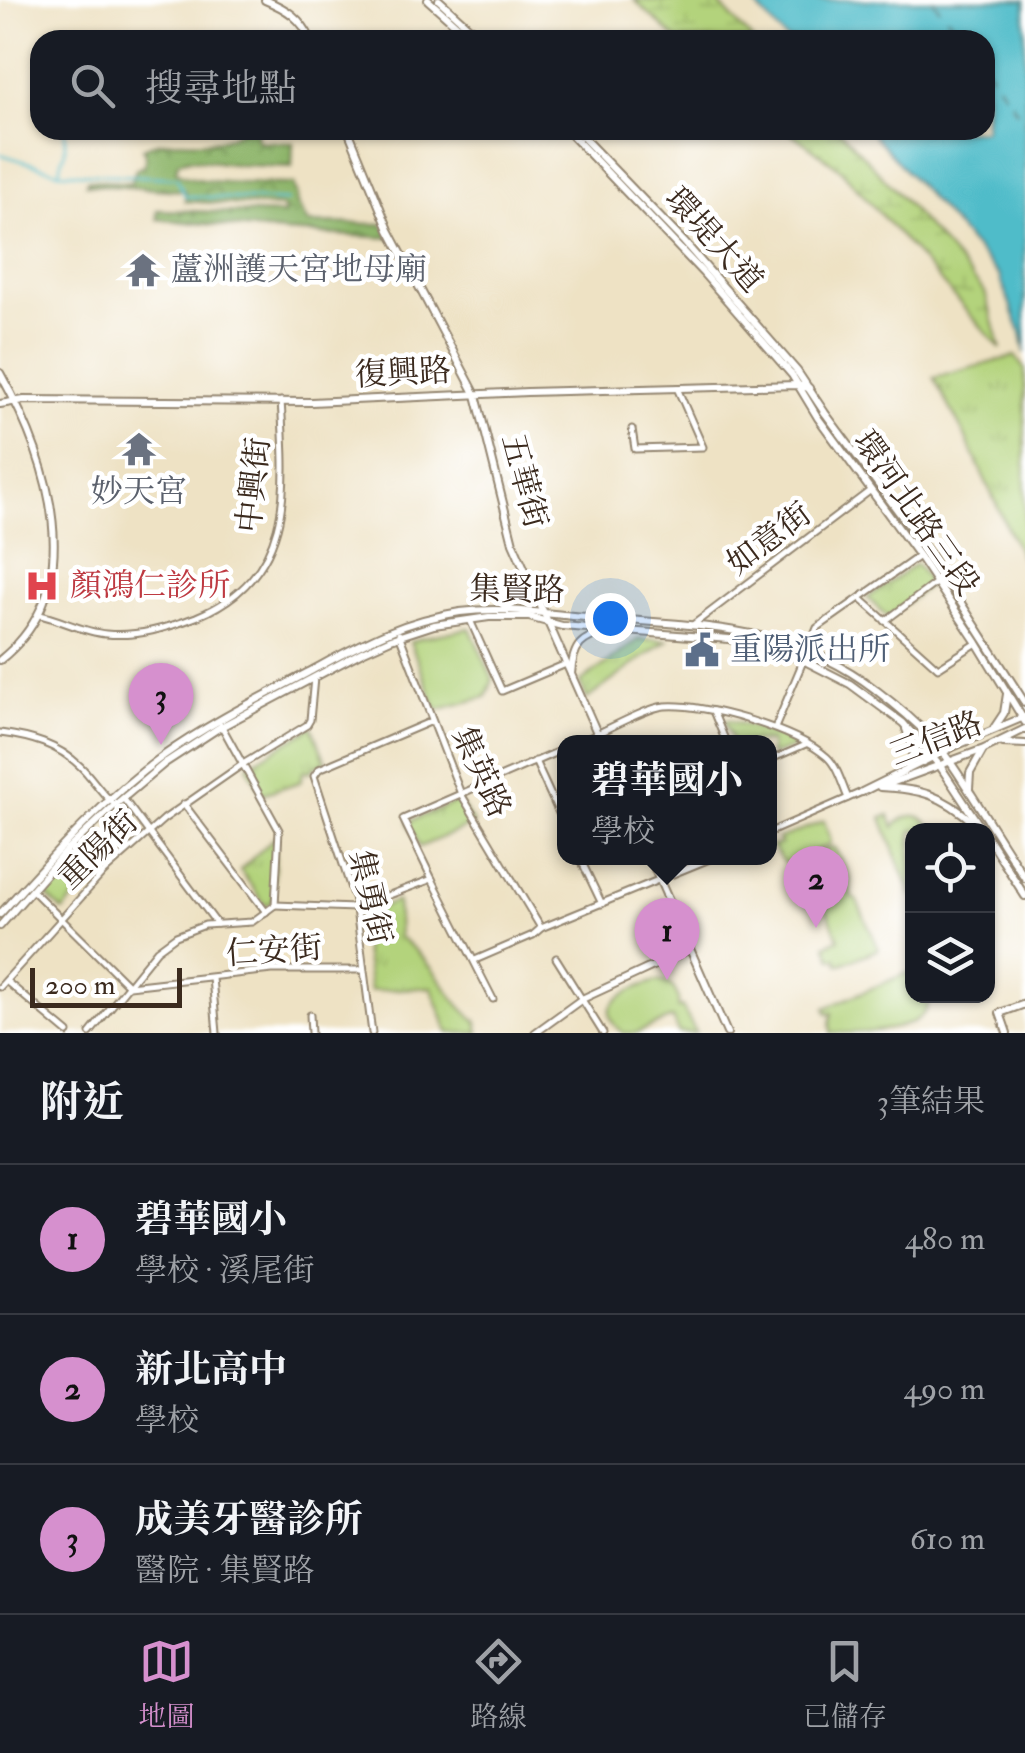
<!DOCTYPE html>
<html lang="zh-TW">
<head>
<meta charset="utf-8">
<style>
  :root { --surface:#171b24; --page:#20242c; --text:#f1f3f6; --muted:#9ea1a6; --line:#363941; --accent:#d690ce }
  body { margin:0; font-family:"IM FELL Double Pica","Noto Serif TC",serif; background:var(--page); color:var(--text) }
  .controls { position:absolute; right:30px; bottom:30px; display:grid; overflow:hidden; border-radius:20px; box-shadow:0 2px 8px #0004 }
  .controls button { width:90px; height:90px; display:grid; place-items:center; padding:0; border:0; border-bottom:2px solid var(--line); background:var(--surface); color:var(--text); font:50px sans-serif }
  .scale { position:absolute; left:30px; bottom:25px; width:152px; box-sizing:border-box; padding-left:10px; border:5px solid #3b2a1e; border-top:0; font-size:28px; line-height:35px; white-space:nowrap; color:#3b2a1e; -webkit-text-stroke:8px #fff; paint-order:stroke }
  .you { position:absolute; left:610px; top:618px; width:35px; height:35px; margin:-25px; border:8px solid #fff; border-radius:50%; background:#1a73e8; box-shadow:0 0 0 15px #1a73e833 }
  .badge { display:grid; place-items:center; width:65px; height:65px; border-radius:50%; background:var(--accent); color:#111; font-size:32px; font-weight:700 }
  .pin { position:absolute; translate:-50% -82px; filter:drop-shadow(0 2px 5px #0008) }
  .pin::after { content:''; position:absolute; top:52px; width:35px; height:30px; background:inherit; clip-path:polygon(0 0,100% 0,50% 100%) }
  .popup { position:absolute; left:557px; top:735px; width:220px; height:130px; box-sizing:border-box; display:grid; place-content:center; border-radius:20px; background:var(--surface); filter:drop-shadow(0 2px 8px #0005); font-size:32px; white-space:nowrap; color:var(--muted) }
  .popup b { font-size:38px; color:var(--text) }
  .popup::after { content:''; position:absolute; left:50%; top:100%; margin-left:-20px; border:20px solid transparent; border-top-color:var(--surface) }
  .list { margin:0; padding:0; list-style:none }
  h2 { display:flex; justify-content:space-between; align-items:center; height:130px; margin:0; padding:0 40px; font-size:42px }
  h2 small { font-size:32px; font-weight:400; color:var(--muted) }
  .list li { display:grid; grid-template-columns:65px 1fr auto; gap:30px; align-items:center; box-sizing:border-box; height:150px; padding:0 40px; border-top:2px solid var(--line) }
  .list b { display:block; font-size:38px; white-space:nowrap }
  .list p { margin:0; font-size:32px; white-space:nowrap; color:var(--muted) }
  .list em { font-size:32px; font-style:normal; color:var(--muted) }
  .icon { flex:none; width:55px; height:55px; fill:none; stroke:currentColor; stroke-width:2; stroke-linecap:round; stroke-linejoin:round }
  .map { position:relative; flex:none; width:1025px; height:1033px; overflow:hidden }
  .search { position:absolute; background:var(--surface); box-shadow:0 2px 8px #0004; left:30px; right:30px; top:30px; height:110px; display:flex; align-items:center; gap:25px; box-sizing:border-box; padding:0 35px; border-radius:30px; color:var(--muted); font-size:38px }
  .sheet { height:580px; background:var(--surface) }
  nav { display:flex; justify-content:space-around; align-items:center; box-sizing:border-box; height:140px; border-top:2px solid var(--line); background:var(--surface); font-size:28px; color:var(--muted) }
  nav a { display:grid; justify-items:center; gap:5px }
  nav .on { color:var(--accent) }
  .map>svg:first-child { display:block }
  .green { fill:#b3d37b; stroke:#777e4c; stroke-width:2.5 }
  .forest { fill:url(#forest-crowns); stroke:#647044; stroke-width:2.5 }
  .wetland { fill:url(#wetland-marsh); stroke:#777e4c; stroke-width:2.5 }
  .park { fill:url(#park-tufts); stroke:#777e4c; stroke-width:2.5 }
  .water { fill:#4fbcc9; stroke:#457374; stroke-width:2.5 }
  .lines { fill:none; stroke-linecap:round; stroke-linejoin:round }
  .stream { stroke:#4fbcc9; stroke-width:2.5 }
  .ferry { stroke:#425d5a; stroke-width:2.5; stroke-dasharray:12 10; stroke-linecap:butt }
  .pedestrian-casing { stroke:#948671; stroke-width:8 }
  .minor-casing { stroke:#948671; stroke-width:9 }
  .tertiary-casing { stroke:#948671; stroke-width:10 }
  .secondary-casing { stroke:#948671; stroke-width:10 }
  .pedestrian { stroke:#fff; stroke-width:4 }
  .minor { stroke:#fff; stroke-width:5 }
  .tertiary { stroke:#fff; stroke-width:6 }
  .secondary { stroke:#fff; stroke-width:6 }
  .labels { text-anchor:middle; dominant-baseline:central; stroke-width:9; stroke-linejoin:round; paint-order:stroke }
  .street-label { font-size:32px; fill:#3b2a1e; stroke:#fff }
  .worship-label { font-size:32px; fill:#5b616d; stroke:#fff; text-anchor:start }
  .health-label { font-size:32px; fill:#be3a42; stroke:#fff; text-anchor:start }
  .service-label { font-size:32px; fill:#4e5e75; stroke:#fff; text-anchor:start }
</style>
</head>
<body>
<div class="map">
<svg width="1025" height="1033" viewBox="0 0 1025 1033">
  <defs>
    <pattern id="forest-crowns" width="20" height="18" patternUnits="userSpaceOnUse" patternTransform="scale(2.5)"><rect width="20" height="18" fill="#8eb56b"/><path d="M2 6a3 3 0 1 1 6 0M12 15a3 3 0 1 1 6 0" fill="none" stroke="#759357"/></pattern>
    <pattern id="wetland-marsh" width="20" height="14" patternUnits="userSpaceOnUse" patternTransform="scale(2.5)"><rect width="20" height="14" fill="#b3d37b"/><path d="M1 5h8M5 5V1M11 12h8M15 12V8" fill="none" stroke="#9bb56a"/></pattern>
    <pattern id="park-tufts" width="24" height="20" patternUnits="userSpaceOnUse" patternTransform="scale(2.5)"><rect width="24" height="20" fill="#b3d37b"/><path d="M3 7l-1-3M5 7V3M7 7l1-3M15 17l-1-3M17 17v-4M19 17l1-3" fill="none" stroke="#9bb56a"/></pattern>
  </defs>
  <rect width="100%" height="100%" fill="#fff"/>
  <filter id="ink" filterUnits="userSpaceOnUse"><feTurbulence type="fractalNoise" baseFrequency=".01" numOctaves="2"/><feDisplacementMap in="SourceGraphic" scale="20" xChannelSelector="R" yChannelSelector="G"/><feConvolveMatrix kernelMatrix="1 2 1 2 8 2 1 2 1" color-interpolation-filters="sRGB"/></filter>
  <filter id="wash" filterUnits="userSpaceOnUse"><feTurbulence type="fractalNoise" baseFrequency=".0048" numOctaves="4" result="noise"/><feDisplacementMap in="SourceGraphic" scale="40" xChannelSelector="R" yChannelSelector="G"/><feGaussianBlur stdDeviation="2.25" result="paint"/><feColorMatrix in="noise" values="0 0 0 0 0 0 0 0 0 0 0 0 0 0 0 0 0 1.4 0 .05"/><feComposite in="paint" operator="in"/></filter>
  <g filter="url(#wash)">
    <rect width="100%" height="100%" fill="#eee2c4"/>
    <g class="green">
      <path d="M470,628L493,679L486,697L437,710L410,642L421,638Z"/>
      <path d="M889,815L894,827C905,812 924,811 931,830L912,831V897L882,818Z"/>
      <path d="M824,821L831,841L829,845L787,864L782,861L772,846L780,844L778,839Z"/>
      <path d="M834,847L850,877L851,896L857,901L879,949L839,965L837,958L832,959L826,945L839,939L813,880L808,881L798,862Z"/>
      <path d="M912,971V996H928C934,1033 863,1033 831,1033L830,1023L832,1013L827,1014L825,1008Z"/>
      <path d="M657,981C673,982 680,993 678,1008L682,1007L696,1033H679L672,1018L636,1033H623C587,1005 633,988 657,981Z"/>
    </g>
    <path class="forest" d="M241,130H258L256,136L258,141L293,143L292,167L240,165L190,159L178,162L176,172C195,185 266,183 293,184L297,196V204L308,223L383,224L390,238L283,232L157,219V210L284,214L282,207L185,201V191L86,184L87,180L131,183L136,169L144,166L146,157L143,148C173,132 214,152 241,130Z"/>
    <g class="wetland">
      <path d="M634,0H715L753,40H677Z"/>
      <path d="M787,130H839L886,180L985,292L1001,349L840,169Z"/>
    </g>
    <g class="park">
      <path d="M1015,356L1025,370V566L963,432L934,378Z"/>
      <path d="M916,564L931,584L888,617L867,598Z"/>
      <path d="M639,639L667,640L587,699L580,683Z"/>
      <path d="M727,720L767,731L798,746L770,756V742H733L725,722Z"/>
      <path d="M311,725L326,762L314,767L310,772L304,770L300,782L262,794L248,767L250,764L306,731Z"/>
      <path d="M459,801L474,824L420,847L408,822Z"/>
      <path d="M276,836L273,901L266,906L240,870Z"/>
      <path d="M89,838L112,859L63,911L40,890Z"/>
      <path d="M397,901L399,937C413,947 424,958 434,971C448,989 458,1008 477,1021L479,1033H449L431,987L370,991L359,915Z"/>
    </g>
    <path class="water" d="M751,0H1025V353L1021,333L999,275L869,130H985V40H787Z"/>
    <g class="lines">
      <g class="stream">
        <path d="M60,36V40"/>
        <path d="M0,154L59,172L177,178L185,196L287,201"/>
        <path d="M59,172L65,150V130"/>
      </g>
      <g class="ferry">
        <path d="M932,0L967,40"/>
        <path d="M985,66L1025,122"/>
      </g>
    </g>
  </g>
  <g filter="url(#ink)">
    <g class="lines">
      <g class="pedestrian-casing">
        <path id="pedestrian" d="M770,760L807,744"/>
      </g>
      <g class="minor-casing">
        <g id="minor">
          <path d="M632,429L635,449L703,447L677,388"/>
          <path d="M860,598L938,668L977,643"/>
          <path d="M40,615C62,620 83,632 106,634C138,637 167,628 196,617C294,577 287,490 281,401"/>
          <path d="M470,620L502,691L566,664"/>
          <path d="M885,621L937,582"/>
          <path d="M694,624L871,490"/>
          <path d="M399,634L461,794L541,928"/>
          <path d="M713,711L726,742"/>
          <path d="M775,728L817,628L919,556"/>
          <path d="M0,733C31,737 57,744 80,766C92,777 99,791 112,802"/>
          <path d="M580,742C599,734 647,707 665,706C706,703 797,730 827,757C838,767 842,785 848,798"/>
          <path d="M535,761L564,824"/>
          <path d="M123,798L217,924"/>
          <path d="M184,804L266,912"/>
          <path d="M770,832L862,792"/>
          <path d="M580,858L602,904"/>
          <path d="M432,879L493,999"/>
          <path d="M32,890L129,986L272,970H363"/>
          <path d="M275,905L355,908L432,879L403,819L564,749"/>
          <path d="M556,958L603,1033"/>
          <path d="M475,960L533,935L541,928L712,858"/>
          <path d="M212,978L217,1033"/>
          <path d="M6,981L68,1033"/>
          <path d="M0,987L103,873L164,819L243,764L307,725L310,720L314,678"/>
          <path d="M310,1015L311,1033"/>
          <path d="M90,1033L157,950L176,936L205,925L252,922L275,905L279,830L221,725"/>
          <path d="M372,1033L355,901L314,776L319,769L432,721"/>
        </g>
      </g>
      <g class="tertiary-casing">
        <g id="tertiary">
          <path d="M265,0C287,9 301,18 311,40"/>
          <path d="M428,0L473,40"/>
          <path d="M439,0L483,40"/>
          <path d="M348,130L389,230L476,395L513,543L601,742"/>
          <path d="M567,130L703,273L792,375L818,418L919,556L977,643L1025,722"/>
          <path d="M576,130L684,242L797,371L825,413L927,550L1025,703"/>
          <path d="M0,373C48,459 92,587 0,660"/>
          <path d="M0,404L24,400L311,402L527,392L797,385L809,388"/>
          <path d="M994,728L1004,713L1007,694"/>
          <path d="M906,729L914,750L908,768"/>
          <path d="M1003,743L1025,744"/>
          <path d="M883,786L984,749L1025,729"/>
          <path d="M969,789L970,773L983,750"/>
          <path d="M862,792L953,747L1024,717"/>
          <path d="M650,858L727,1033"/>
          <path d="M535,1033L582,999L690,949"/>
          <path d="M1007,1033L1000,1013L1025,1004"/>
        </g>
      </g>
      <g class="secondary-casing">
        <g id="secondary">
          <path d="M505,608C518,604 525,587 528,574"/>
          <path d="M571,674C573,645 581,638 608,631"/>
          <path d="M880,787C921,789 943,795 974,823"/>
          <path d="M988,838L1025,896"/>
          <path d="M0,914C51,858 101,801 163,756C208,724 258,699 307,673C359,645 400,621 460,612C499,607 534,612 573,616C596,618 618,619 641,621C727,627 806,635 876,690C896,705 916,722 933,740C948,756 960,777 972,795C990,823 1007,851 1025,878"/>
          <path d="M0,926L65,852L115,805L165,763L217,729L362,652L391,639L434,625L489,617H529L562,626L729,639L769,648L803,660L850,684L903,723L940,766L983,831"/>
        </g>
      </g>
      <use href="#pedestrian" class="pedestrian"/>
      <use href="#minor" class="minor"/>
      <use href="#tertiary" class="tertiary"/>
      <use href="#secondary" class="secondary"/>
    </g>
  </g>
  <defs>
    <g id="temple-bare" transform="scale(2.7)"><path d="M0-6L5-2H3V0L6.5 2.5H4V6H1.5V3h-3V6H-4V2.5H-6.5L-3 0V-2H-5Z" fill="#6b7280" stroke="#fff" stroke-width="2.5" paint-order="stroke"/></g>
    <g id="hospital-bare" transform="scale(2.7)"><path d="M-5-5h3v3.5h4V-5h3V5h-3V1.5h-4V5h-3Z" fill="#e0444e" stroke="#fff" stroke-width="2.5" paint-order="stroke"/></g>
    <g id="civic-bare" transform="scale(2.7)"><path d="M-.6-6.5H3V-4.5H.6V-3L4-1V1h2V6H-6V1h2V-1L-.6-3ZM-1.2 2.5V6h2.4V2.5Z" fill="#5c6f8a" stroke="#fff" stroke-width="2.5" paint-order="stroke"/></g>
  </defs>
  <g fill-rule="evenodd">
    <use href="#temple-bare" x="143" y="270"/>
    <use href="#temple-bare" x="139" y="449"/>
    <use href="#hospital-bare" x="42" y="586"/>
    <use href="#civic-bare" x="702" y="650"/>
  </g>
  <g class="labels">
    <g class="street-label">
      <text transform="translate(714 240) rotate(48)">環堤大道</text>
      <text transform="translate(403 373) rotate(-3)">復興路</text>
      <text transform="translate(524 481) rotate(75)">五華街</text>
      <text transform="translate(254 485) rotate(-84)">中興街</text>
      <text transform="translate(916 513) rotate(55)">環河北路三段</text>
      <text transform="translate(769 539) rotate(-37)">如意街</text>
      <text transform="translate(517 590) rotate(1)">集賢路</text>
      <text transform="translate(936 739) rotate(-21)">三信路</text>
      <text transform="translate(481 772) rotate(65)">集英路</text>
      <text transform="translate(98 850) rotate(-44)">重陽街</text>
      <text transform="translate(370 897) rotate(77)">集勇街</text>
      <text transform="translate(274 951) rotate(-4)">仁安街</text>
    </g>
    <g class="worship-label">
      <text x="171" y="270">蘆洲護天宮地母廟</text>
      <text x="139" y="492" text-anchor="middle">妙天宮</text>
    </g>
    <g class="health-label">
      <text x="70" y="586">顏鴻仁診所</text>
    </g>
    <g class="service-label">
      <text x="730" y="650">重陽派出所</text>
    </g>
  </g>
</svg>
<div class="controls">
<button><svg class="icon" aria-label="locate" viewBox="0 0 24 24"><circle cx="12" cy="12" r="6"/><path d="M12 2v4M12 18v4M2 12h4M18 12h4"/></svg></button>
<button><svg class="icon" aria-label="layers" viewBox="0 0 24 24"><path d="M12 4l9 5-9 5-9-5zM3 14l9 5 9-5"/></svg></button>
</div>
<div class="scale">200 m</div>
<div class="you"></div>
<div class="pin badge" style="left:667px;top:980px">1</div>
<div class="popup"><b>碧華國小</b>學校</div>
<div class="pin badge" style="left:816px;top:928px">2</div>
<div class="pin badge" style="left:161px;top:745px">3</div>
<div class="search"><svg class="icon" aria-label="search" viewBox="0 0 24 24"><circle cx="10" cy="10" r="6"/><path d="M15 15l6 6"/></svg>搜尋地點</div>
</div>
<section class="sheet">
<h2>附近<small>3筆結果</small></h2>
<ul class="list">
<li><span class="badge">1</span><div><b>碧華國小</b><p>學校 · 溪尾街</p></div><em>480 m</em></li>
<li><span class="badge">2</span><div><b>新北高中</b><p>學校</p></div><em>490 m</em></li>
<li><span class="badge">3</span><div><b>成美牙醫診所</b><p>醫院 · 集賢路</p></div><em>610 m</em></li>
</ul>
</section>
<nav>
<a class="on"><svg class="icon" aria-label="map" viewBox="0 0 24 24"><path d="M3 6l6-2 6 2 6-2v14l-6 2-6-2-6 2zM9 4v14M15 6v14"/></svg>地圖</a>
<a><svg class="icon" aria-label="directions" viewBox="0 0 24 24"><path d="M12 3l9 9-9 9-9-9zM9 14v-3h6M13 9l2 2-2 2"/></svg>路線</a>
<a><svg class="icon" aria-label="saved" viewBox="0 0 24 24"><path d="M7 4h10v16l-5-4-5 4z"/></svg>已儲存</a>
</nav>
</body>
</html>
